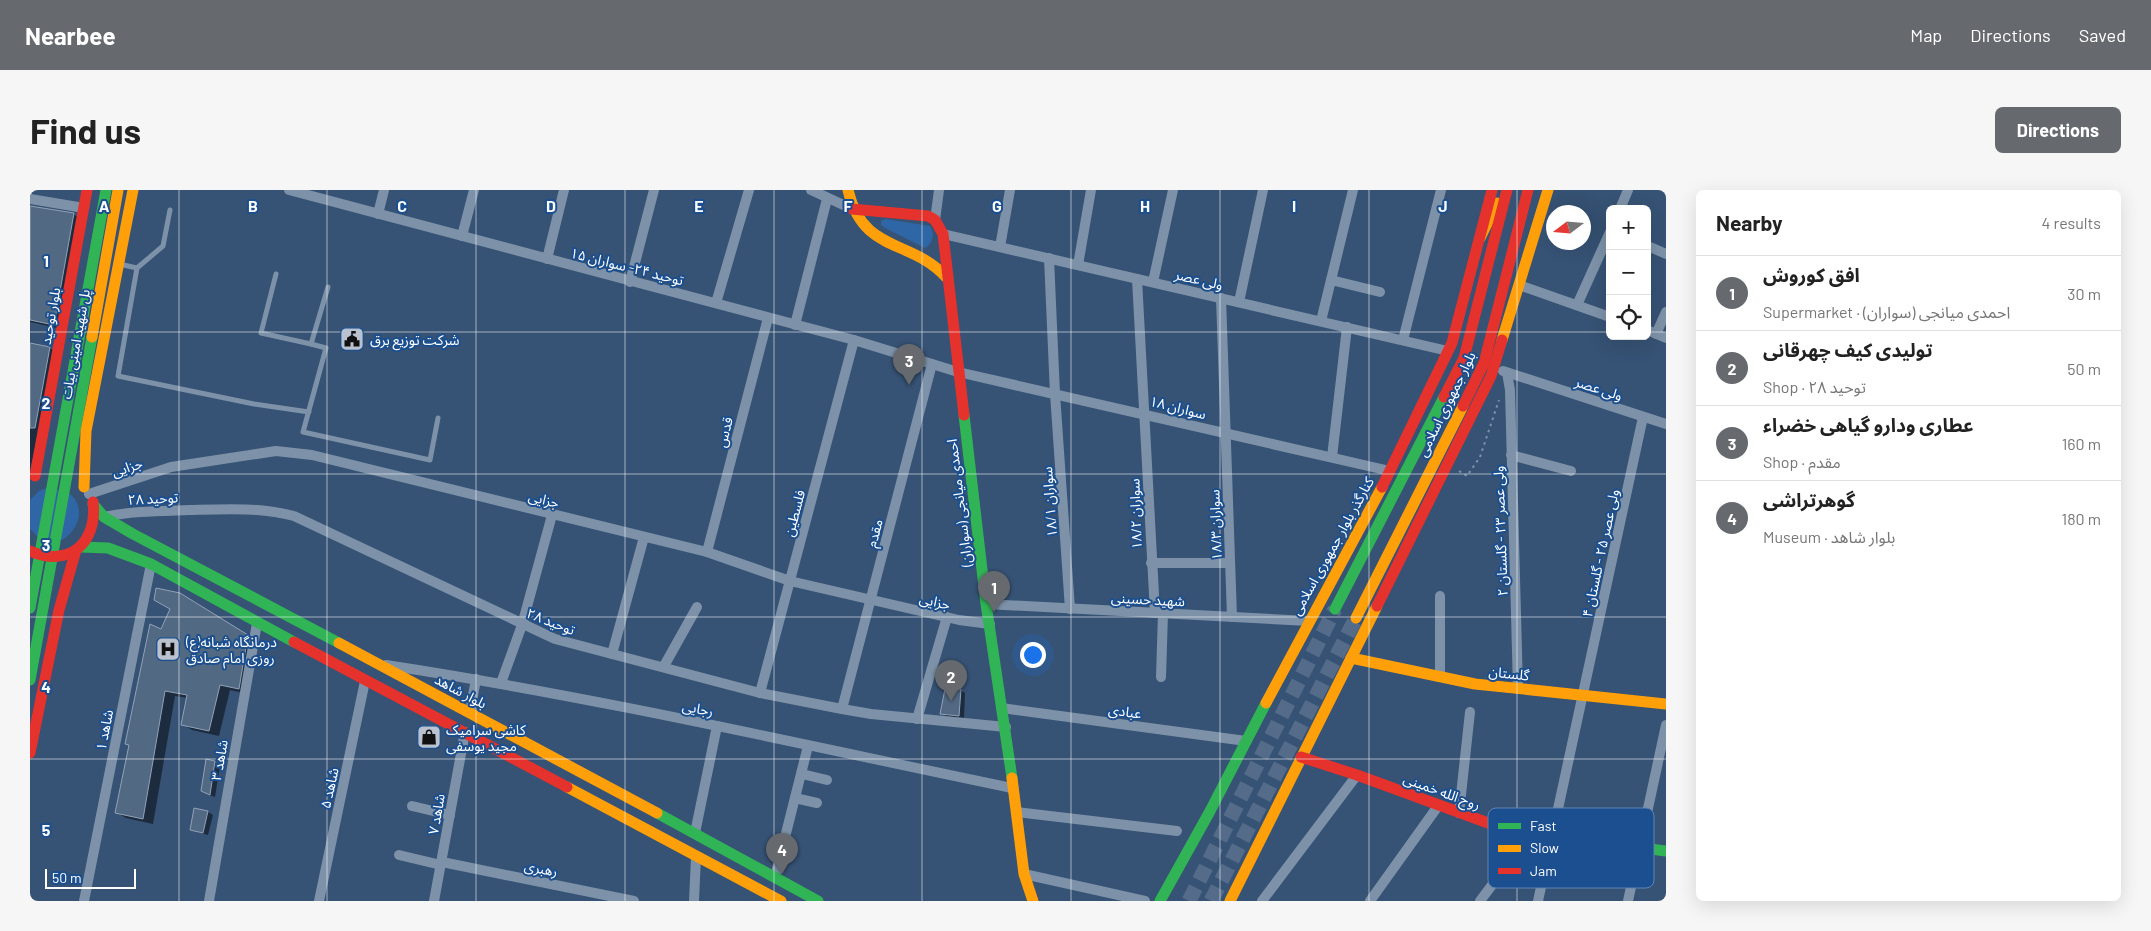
<!DOCTYPE html>
<html lang="en">
<head>
<meta charset="utf-8">
<style>
  :root { --surface:#fff; --page:#f6f6f6; --text:#222; --muted:#767676; --line:#e0e0e0; --accent:#666a6f }
  body { margin:0; font-family:Barlow,"Noto Sans Arabic",sans-serif; background:var(--page); color:var(--text) }
  .controls { position:absolute; right:15px; top:15px; display:grid; overflow:hidden; border-radius:8px; box-shadow:0 5px 20px #0002 }
  .controls button { width:45px; height:45px; display:grid; place-items:center; padding:0; border:0; border-bottom:1px solid var(--line); background:var(--surface); color:var(--text); font:25px sans-serif }
  .compass { position:absolute; left:1516px; top:15px; width:45px; height:45px; border-radius:50%; background:var(--surface); box-shadow:0 5px 20px #0002; rotate:254deg }
  .scale { position:absolute; left:15px; bottom:12px; width:91px; box-sizing:border-box; padding-left:5px; border:2px solid #fff; border-top:0; font-size:14px; line-height:18px; white-space:nowrap; color:#fff; -webkit-text-stroke:4px #1b4f8f; paint-order:stroke }
  .you { position:absolute; left:1002px; top:464px; width:18px; height:18px; margin:-12px; border:4px solid #fff; border-radius:50%; background:#1a73e8; box-shadow:0 0 0 8px #1a73e833 }
  .badge { display:grid; place-items:center; width:32px; height:32px; border-radius:50%; background:var(--accent); color:#fff; font-size:16px; font-weight:700 }
  .pin { position:absolute; translate:-50% -41px; filter:drop-shadow(0 1px 2px #0008) }
  .pin::after { content:''; position:absolute; top:26px; width:18px; height:15px; background:inherit; clip-path:polygon(0 0,100% 0,50% 100%) }
  .list { margin:0; padding:0; list-style:none }
  h2 { display:flex; justify-content:space-between; align-items:center; height:65px; margin:0; padding:0 20px; font-size:21px }
  h2 small { font-size:16px; font-weight:400; color:var(--muted) }
  .list li { display:grid; grid-template-columns:32px 1fr auto; gap:15px; align-items:center; box-sizing:border-box; height:75px; padding:0 20px; border-top:1px solid var(--line) }
  .list b { display:block; font-size:19px; white-space:nowrap }
  .list p { margin:0; font-size:16px; white-space:nowrap; color:var(--muted) }
  .list em { font-size:16px; font-style:normal; color:var(--muted) }
  .icon { flex:none; width:28px; height:28px; fill:none; stroke:currentColor; stroke-width:2; stroke-linecap:round; stroke-linejoin:round }
  .map { position:relative; flex:none; width:1636px; height:711px; overflow:hidden; border-radius:8px }
  header { display:flex; align-items:center; gap:30px; box-sizing:border-box; height:70px; padding:0 25px; background:var(--accent); color:#fff }
  header strong { font-size:24px }
  nav { display:flex; gap:28px; margin-inline-start:auto; font-size:18px }
  .intro { display:flex; align-items:center; justify-content:space-between; box-sizing:border-box; height:120px; padding:0 30px }
  h1 { margin:0; font-size:35px }
  .button { padding:12px 22px; border-radius:8px; background:var(--accent); color:#fff; font-size:18px; font-weight:700 }
  main { display:flex; gap:30px; padding:0 30px }
  aside { flex:1; background:var(--surface); border-radius:8px; box-shadow:0 5px 20px #0002 }
  .map>svg:first-child { display:block }
  .green { fill:#2f66a5 }
  .shadow { fill:#0007 }
  .building { fill:#526984; stroke:#92a2b6 }
  .lines { fill:none; stroke-linecap:round; stroke-linejoin:round }
  .primary-tunnel { stroke:#546c89; stroke-width:15; stroke-dasharray:15 8; stroke-linecap:butt }
  .path { stroke:#7d92a8; stroke-width:2; stroke-dasharray:2.5 4; stroke-linecap:butt }
  .lane { stroke:#7d92a8; stroke-width:5 }
  .street { stroke:#7d92a8; stroke-width:10 }
  .fast { stroke:#30b455; stroke-width:11 }
  .slow { stroke:#ff9f0a; stroke-width:11 }
  .jam { stroke:#e5322d; stroke-width:11 }
  .grid { fill:none; stroke:#fff; stroke-width:1; stroke-opacity:0.55 }
  .labels { text-anchor:middle; dominant-baseline:central; stroke-width:4; stroke-linejoin:round; paint-order:stroke }
  .street-label { font-size:14px; fill:#fff; stroke:#1b4f8f }
  .poi-label { font-size:14px; fill:#fff; stroke:#1b4f8f; text-anchor:start }
  .key { fill:#1b4f8f; stroke:#5f84b1; stroke-width:1 }
  .key-label { font-size:14px; fill:#fff }
  .grid-label { font-size:16px; text-anchor:middle; font-weight:bold; fill:#fff; stroke:#1b4f8f; stroke-width:4; stroke-linejoin:round; paint-order:stroke }
</style>
</head>
<body>
<header>
<strong>Nearbee</strong>
<nav><a>Map</a><a>Directions</a><a>Saved</a></nav>
</header>
<div class="intro"><h1>Find us</h1><a class="button">Directions</a></div>
<main>
<div class="map">
<svg width="1636" height="711" viewBox="0 0 1636 711">
  <rect width="100%" height="100%" fill="#365274"/>
  <g class="green">
    <path d="M855,29L900,36C905,43 903,54 895,58L855,38L851,35V31Z"/>
    <path d="M17,298C23,299 31,299 37,302C57,314 50,340 32,350L7,346L0,339V310L9,301Z"/>
  </g>
  <g class="shadow">
    <path d="M0,17L43,24L51,29L31,139L0,132Z"/>
    <path d="M0,155L19,158L27,162L0,280Z"/>
    <path d="M160,411L227,452L218,504L200,500L189,546L162,540L152,534L158,508L145,506L123,634L96,628L86,622L131,440Z"/>
    <path d="M930,500L935,503L934,528L916,526L912,523Z"/>
    <path d="M177,571L190,575L185,607L177,604Z"/>
    <path d="M178,622L183,625L178,645L161,640Z"/>
  </g>
  <g class="building">
    <path d="M0,16L44,23L24,135L0,130Z"/>
    <path d="M0,153L20,157L5,238H0Z"/>
    <path d="M126,398L150,403L218,445L209,499L190,495L179,541L151,535L157,505L135,501L113,629L85,623L99,555L95,554L120,434L131,439L140,419L124,410Z"/>
    <path d="M916,494L931,499L929,526L910,524Z"/>
    <path d="M176,569L185,571L180,605L171,601Z"/>
    <path d="M164,618L178,621L173,643L160,640Z"/>
  </g>
  <g class="lines">
    <g class="primary-tunnel">
      <path d="M1159,711L1305,419"/>
      <path d="M1181,711L1326,428"/>
    </g>
    <path class="path" d="M1429,281L1437,286L1450,267L1469,210"/>
    <g class="lane">
      <path d="M140,20L133,56L107,78L88,186L224,214L279,222"/>
      <path d="M89,74L107,78"/>
      <path d="M246,84L231,143L281,154"/>
      <path d="M298,97L281,154L296,158L273,242L400,270L408,228"/>
    </g>
    <g class="street">
      <path d="M259,0L824,150L928,182L1360,281"/>
      <path d="M781,0L822,19"/>
      <path d="M0,9L54,18"/>
      <path d="M1590,19L1598,0"/>
      <path d="M348,24L354,0"/>
      <path d="M905,30L909,0"/>
      <path d="M913,44L1418,161"/>
      <path d="M432,46L444,0"/>
      <path d="M1618,56L1636,64"/>
      <path d="M970,57L980,0"/>
      <path d="M1019,68L1025,204L1040,419"/>
      <path d="M517,69L534,0"/>
      <path d="M1048,75L1061,0"/>
      <path d="M1107,89L1125,423"/>
      <path d="M1301,90L1350,102"/>
      <path d="M600,92L624,0"/>
      <path d="M1123,92L1143,0"/>
      <path d="M1489,95L1580,127"/>
      <path d="M1191,108L1202,427"/>
      <path d="M1209,112L1233,0"/>
      <path d="M686,113L719,0"/>
      <path d="M1547,115L1580,42"/>
      <path d="M1291,131L1323,0"/>
      <path d="M765,135L797,9"/>
      <path d="M1617,140L1636,148"/>
      <path d="M1626,144L1636,122"/>
      <path d="M1373,150L1411,0"/>
      <path d="M1473,181L1636,234"/>
      <path d="M1477,183L1480,200L1488,499"/>
      <path d="M1481,265L1541,281"/>
      <path d="M1302,267L1317,137"/>
      <path d="M59,304L141,277L246,261L282,265L677,362L760,391L929,430L960,434"/>
      <path d="M74,327C102,321 130,321 159,320C195,319 229,317 264,326L525,449L730,503L812,519L841,524L976,537"/>
      <path d="M677,362L738,128"/>
      <path d="M1121,373H1200"/>
      <path d="M956,414L1279,431"/>
      <path d="M582,464L614,347"/>
      <path d="M356,475C566,507 774,555 982,598"/>
      <path d="M634,476L667,417"/>
      <path d="M1131,487L1133,423"/>
      <path d="M1410,487V406"/>
      <path d="M471,493L492,435L522,325"/>
      <path d="M730,503L824,150"/>
      <path d="M971,518L1216,551"/>
      <path d="M812,519L902,174"/>
      <path d="M440,522L446,489"/>
      <path d="M887,529L917,427"/>
      <path d="M772,584L797,590"/>
      <path d="M765,608L787,613"/>
      <path d="M382,616L420,625"/>
      <path d="M986,622L1147,641"/>
      <path d="M1429,623L1440,522"/>
      <path d="M665,643L687,536"/>
      <path d="M369,665L411,675"/>
      <path d="M412,672L604,711"/>
      <path d="M994,684L1115,711"/>
      <path d="M745,687L778,556"/>
      <path d="M54,711L121,374"/>
      <path d="M179,711L227,433"/>
      <path d="M289,711L335,491"/>
      <path d="M404,711L435,542"/>
      <path d="M664,711L666,667"/>
      <path d="M1232,711L1327,585"/>
      <path d="M1340,711L1408,616"/>
      <path d="M1450,711L1471,683L1480,662V641"/>
      <path d="M1508,711L1613,227"/>
      <path d="M1598,711L1636,535"/>
    </g>
    <g class="fast">
      <path d="M934,225L956,414L982,588"/>
      <path d="M63,314L74,327L103,344L309,453"/>
      <path d="M51,357L78,358L121,374L264,452"/>
      <path d="M0,418L76,0"/>
      <path d="M1305,419L1414,207"/>
      <path d="M0,490L62,147"/>
      <path d="M627,623L788,711"/>
      <path d="M1499,643L1636,661"/>
      <path d="M1130,711L1179,623L1236,513"/>
    </g>
    <g class="slow">
      <path d="M818,0C833,64 880,48 916,87"/>
      <path d="M1450,48L1467,13"/>
      <path d="M62,147L88,0"/>
      <path d="M1472,150L1518,0"/>
      <path d="M54,297L56,241L103,0"/>
      <path d="M1326,428L1433,216"/>
      <path d="M309,453L627,623"/>
      <path d="M1321,468L1445,494L1636,514"/>
      <path d="M1236,513L1352,297"/>
      <path d="M982,588L994,684L1003,711"/>
      <path d="M537,597L751,711"/>
      <path d="M1200,711L1347,416"/>
    </g>
    <g class="jam">
      <path d="M822,19L898,26L905,30L913,44L934,225"/>
      <path d="M1414,207L1434,168L1477,0"/>
      <path d="M1433,216L1454,173L1498,0"/>
      <path d="M5,286L57,0"/>
      <path d="M1352,297L1422,153L1462,0"/>
      <path d="M0,361C39,378 68,353 63,312"/>
      <path d="M1347,416L1461,186L1472,150"/>
      <path d="M264,452L537,597"/>
      <path d="M0,563L29,420L46,360"/>
      <path d="M1271,567L1327,585L1480,641L1499,643"/>
    </g>
  </g>
  <path class="grid" d="M149,0V711M297,0V711M446,0V711M595,0V711M744,0V711M892,0V711M1041,0V711M1190,0V711M1339,0V711M1487,0V711M0,142H1580M1617,142H1636M0,284H1636M0,427H1636M0,569H1636"/>
  <defs>
    <g id="civic-square" transform="scale(1.25)"><rect x="-9" y="-9" width="18" height="18" rx="4" fill="#b9c2ce" stroke="#1b4f8f"/><path d="M-.6-6.5H3V-4.5H.6V-3L4-1V1h2V6H-6V1h2V-1L-.6-3ZM-1.2 2.5V6h2.4V2.5Z" fill="#111"/></g>
    <g id="hospital-square" transform="scale(1.25)"><rect x="-9" y="-9" width="18" height="18" rx="4" fill="#b9c2ce" stroke="#1b4f8f"/><path d="M-5-5h3v3.5h4V-5h3V5h-3V1.5h-4V5h-3Z" fill="#111"/></g>
    <g id="shop-square" transform="scale(1.25)"><rect x="-9" y="-9" width="18" height="18" rx="4" fill="#b9c2ce" stroke="#1b4f8f"/><path d="M-5-2.5h2.3a2.7 3.5 0 0 1 5.4 0H5L5.5 6h-11ZM-1.5-2.5h3a1.5 2.3 0 0 0-3 0Z" fill="#111"/></g>
  </defs>
  <g fill-rule="evenodd">
    <use href="#civic-square" x="322" y="149"/>
    <use href="#hospital-square" x="138" y="459"/>
    <use href="#shop-square" x="399" y="547"/>
  </g>
  <g class="labels">
    <g class="street-label">
      <text transform="translate(597 76) rotate(14)">توحید ۲۴- سواران ۱۵</text>
      <text transform="translate(1169 89) rotate(13)">ولی عصر</text>
      <text transform="translate(20 126) rotate(-80)">بلوار توحید</text>
      <text transform="translate(45 154) rotate(-80)">پل شهید امینی بیات</text>
      <text transform="translate(1569 198) rotate(18)">ولی عصر</text>
      <text transform="translate(1416 214) rotate(-64)">بلوار جمهوری اسلامی</text>
      <text transform="translate(1148 217) rotate(14)">سواران ۱۸</text>
      <text transform="translate(694 242) rotate(-76)">قدس</text>
      <text transform="translate(97 277) rotate(-18)">جزایی</text>
      <text transform="translate(123 308) rotate(-3)">توحید ۲۸</text>
      <text transform="translate(514 309) rotate(14)">جزایی</text>
      <text transform="translate(1019 312) rotate(-94)">سواران ۱۸/۱</text>
      <text transform="translate(929 313) rotate(-97)">احمدی میانجی (سواران)</text>
      <text transform="translate(764 323) rotate(-75)">فلسطین</text>
      <text transform="translate(1105 324) rotate(-92)">سواران ۱۸/۲</text>
      <text transform="translate(1185 335) rotate(-92)">سواران ۱۸/۳</text>
      <text transform="translate(1470 341) rotate(-92)">ولی عصر ۲۳ - گلستان ۲</text>
      <text transform="translate(844 343) rotate(-75)">مقدم</text>
      <text transform="translate(1302 356) rotate(-61)">کنارگذر بلوار جمهوری اسلامی</text>
      <text transform="translate(1570 363) rotate(-78)">ولی عصر ۲۵ - گلستان ۴</text>
      <text transform="translate(1118 409) rotate(3)">شهید حسینی</text>
      <text transform="translate(905 411) rotate(13)">جزایی</text>
      <text transform="translate(521 431) rotate(21)">توحید ۲۸</text>
      <text transform="translate(1479 483) rotate(6)">گلستان</text>
      <text transform="translate(431 501) rotate(28)">بلوار شاهد</text>
      <text transform="translate(668 518) rotate(11)">رجایی</text>
      <text transform="translate(1095 521) rotate(8)">عبادی</text>
      <text transform="translate(74 540) rotate(-79)">شاهد ۱</text>
      <text transform="translate(189 570) rotate(-80)">شاهد ۳</text>
      <text transform="translate(299 598) rotate(-78)">شاهد ۵</text>
      <text transform="translate(1412 601) rotate(20)">روح الله خمینی</text>
      <text transform="translate(406 624) rotate(-80)">شاهد ۷</text>
      <text transform="translate(511 678) rotate(11)">رهبری</text>
    </g>
    <g class="poi-label">
      <text x="340" y="149">شرکت توزیع برق</text>
      <text x="156" y="451">(ع)درمانگاه شبانه<tspan x="156" dy="16">روزی امام صادق</tspan></text>
      <text x="416" y="539">کاشی سرامیک<tspan x="416" dy="16">مجید یوسفی</tspan></text>
    </g>
  </g>
  <rect x="1458" y="618" width="166" height="80" rx="8" class="key"/>
  <rect x="1468" y="633" width="23" height="6" fill="#30b455"/>
  <rect x="1468" y="655" width="23" height="7" fill="#ff9f0a"/>
  <rect x="1468" y="678" width="23" height="6" fill="#e5322d"/>
  <g class="key-label">
    <text x="1500" y="641">Fast</text>
    <text x="1500" y="663">Slow</text>
    <text x="1500" y="686">Jam</text>
  </g>
  <g class="grid-label">
    <text x="74" y="22">A</text>
    <text x="223" y="22">B</text>
    <text x="372" y="22">C</text>
    <text x="521" y="22">D</text>
    <text x="669" y="22">E</text>
    <text x="818" y="22">F</text>
    <text x="967" y="22">G</text>
    <text x="1115" y="22">H</text>
    <text x="1264" y="22">I</text>
    <text x="1413" y="22">J</text>
    <text x="16" y="77">1</text>
    <text x="16" y="219">2</text>
    <text x="16" y="361">3</text>
    <text x="16" y="503">4</text>
    <text x="16" y="646">5</text>
  </g>
</svg>
<div class="controls">
<button>+</button>
<button>−</button>
<button><svg class="icon" aria-label="locate" viewBox="0 0 24 24"><circle cx="12" cy="12" r="6"/><path d="M12 2v4M12 18v4M2 12h4M18 12h4"/></svg></button>
</div>
<svg class="compass" viewBox="-18 -18 36 36"><path d="M0-13l5 13h-10z" fill="#e53935"/><path d="M0 13l5-13h-10z" fill="#767676"/></svg>
<div class="scale">50 m</div>
<div class="you"></div>
<div class="pin badge" style="left:964px;top:422px">1</div>
<div class="pin badge" style="left:921px;top:511px">2</div>
<div class="pin badge" style="left:879px;top:195px">3</div>
<div class="pin badge" style="left:752px;top:684px">4</div>
</div>
<aside>
<h2>Nearby<small>4 results</small></h2>
<ul class="list">
<li><span class="badge">1</span><div><b>افق کوروش</b><p>Supermarket · احمدی میانجی (سواران)</p></div><em>30 m</em></li>
<li><span class="badge">2</span><div><b>تولیدی کیف چهرقانی</b><p>Shop · توحید ۲۸</p></div><em>50 m</em></li>
<li><span class="badge">3</span><div><b>عطاری ودارو گیاهی خضراء</b><p>Shop · مقدم</p></div><em>160 m</em></li>
<li><span class="badge">4</span><div><b>گوهرتراشی</b><p>Museum · بلوار شاهد</p></div><em>180 m</em></li>
</ul>
</aside>
</main>
</body>
</html>
